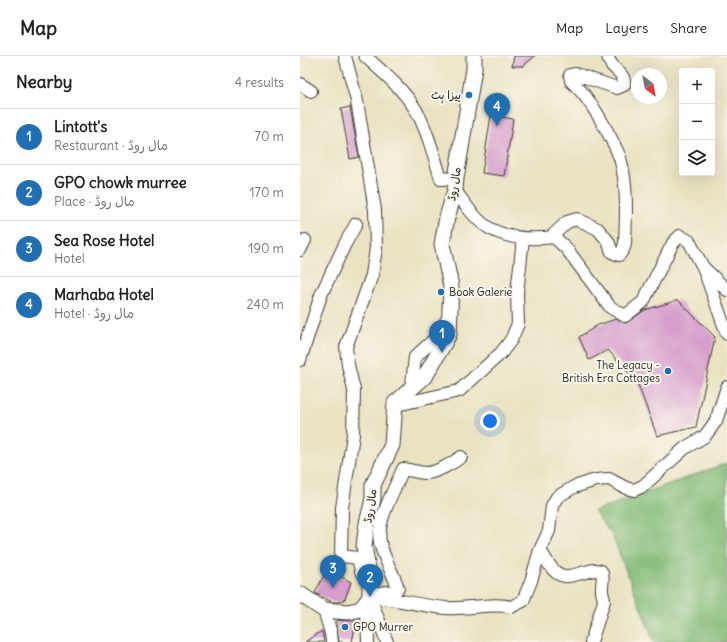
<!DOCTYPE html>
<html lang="en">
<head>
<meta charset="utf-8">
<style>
  :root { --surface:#fff; --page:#f6f6f6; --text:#222; --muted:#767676; --line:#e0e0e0; --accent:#1f6fb2 }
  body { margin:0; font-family:Delius,"Playpen Sans Arabic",sans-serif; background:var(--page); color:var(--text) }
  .controls { position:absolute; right:12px; top:12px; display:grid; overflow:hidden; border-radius:4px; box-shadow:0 4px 16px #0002 }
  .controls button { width:36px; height:36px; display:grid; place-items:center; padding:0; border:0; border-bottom:1px solid var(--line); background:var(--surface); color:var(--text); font:20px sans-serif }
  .compass { position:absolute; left:331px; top:12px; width:36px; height:36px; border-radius:50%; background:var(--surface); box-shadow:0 4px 16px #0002; rotate:148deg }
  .you { position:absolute; left:190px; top:365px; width:14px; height:14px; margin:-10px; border:3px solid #fff; border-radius:50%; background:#1a73e8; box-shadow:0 0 0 6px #1a73e833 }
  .badge { display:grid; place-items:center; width:26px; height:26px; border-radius:50%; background:var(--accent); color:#fff; font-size:13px; font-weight:700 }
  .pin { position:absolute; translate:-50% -33px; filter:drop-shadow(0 1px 2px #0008) }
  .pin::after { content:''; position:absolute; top:21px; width:14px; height:12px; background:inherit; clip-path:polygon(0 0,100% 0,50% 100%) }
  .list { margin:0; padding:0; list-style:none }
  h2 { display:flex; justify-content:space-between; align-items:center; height:52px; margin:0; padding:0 16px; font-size:17px }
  h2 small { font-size:13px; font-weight:400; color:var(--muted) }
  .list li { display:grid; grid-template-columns:26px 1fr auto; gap:12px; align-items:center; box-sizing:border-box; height:56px; padding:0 16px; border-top:1px solid var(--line) }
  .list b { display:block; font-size:15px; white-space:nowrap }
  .list p { margin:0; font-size:13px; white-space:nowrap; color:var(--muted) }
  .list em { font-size:13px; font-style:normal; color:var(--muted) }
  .icon { flex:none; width:22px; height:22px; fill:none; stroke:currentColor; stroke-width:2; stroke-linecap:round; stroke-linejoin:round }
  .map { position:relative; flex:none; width:427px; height:586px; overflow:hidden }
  header { display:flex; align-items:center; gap:24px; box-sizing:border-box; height:56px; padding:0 20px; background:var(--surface); border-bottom:1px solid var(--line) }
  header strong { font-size:19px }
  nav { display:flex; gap:22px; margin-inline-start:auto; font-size:14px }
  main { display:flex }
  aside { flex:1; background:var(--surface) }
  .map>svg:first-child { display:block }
  .forest { fill:#81b976; stroke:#4e6a49 }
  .building { fill:#d69ecc }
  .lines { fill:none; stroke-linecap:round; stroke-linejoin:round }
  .minor-casing { stroke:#3b3a35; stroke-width:14 }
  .major-casing { stroke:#3b3a35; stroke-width:17 }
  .minor { stroke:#fff; stroke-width:12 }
  .major { stroke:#fff; stroke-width:15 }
  .poi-dot { fill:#1f6fb2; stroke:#fbf7ec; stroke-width:1.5 }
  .labels { text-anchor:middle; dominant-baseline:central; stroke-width:4; stroke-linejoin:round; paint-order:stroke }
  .poi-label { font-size:11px; fill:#1c1c1c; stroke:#fbf7ec; text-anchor:end }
  .street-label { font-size:11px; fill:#1c1c1c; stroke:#fbf7ec }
</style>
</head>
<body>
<header>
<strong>Map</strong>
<nav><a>Map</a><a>Layers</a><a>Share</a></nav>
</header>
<main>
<aside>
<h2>Nearby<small>4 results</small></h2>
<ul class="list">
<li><span class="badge">1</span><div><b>Lintott's</b><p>Restaurant · مال روڈ</p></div><em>70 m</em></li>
<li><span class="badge">2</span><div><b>GPO chowk murree</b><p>Place · مال روڈ</p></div><em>170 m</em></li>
<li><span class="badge">3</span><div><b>Sea Rose Hotel</b><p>Hotel</p></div><em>190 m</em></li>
<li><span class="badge">4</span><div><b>Marhaba Hotel</b><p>Hotel · مال روڈ</p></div><em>240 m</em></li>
</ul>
</aside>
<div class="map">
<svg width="427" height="586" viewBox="0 0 427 586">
  <rect width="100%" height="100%" fill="#fbf7ec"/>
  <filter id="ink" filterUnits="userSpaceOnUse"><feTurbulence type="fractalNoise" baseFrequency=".025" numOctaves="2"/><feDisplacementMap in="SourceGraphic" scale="8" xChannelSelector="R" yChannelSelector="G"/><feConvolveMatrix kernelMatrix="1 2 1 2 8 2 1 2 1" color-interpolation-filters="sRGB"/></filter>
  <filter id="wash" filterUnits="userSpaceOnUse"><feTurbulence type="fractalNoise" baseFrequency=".012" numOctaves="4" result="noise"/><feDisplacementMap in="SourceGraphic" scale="16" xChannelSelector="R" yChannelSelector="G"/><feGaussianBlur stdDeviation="0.9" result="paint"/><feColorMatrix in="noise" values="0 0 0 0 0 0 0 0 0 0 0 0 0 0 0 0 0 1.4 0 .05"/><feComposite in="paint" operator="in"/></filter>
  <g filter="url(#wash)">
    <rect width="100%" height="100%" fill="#e9e3c2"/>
    <path class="forest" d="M427,407V586H354L312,479L294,455Z"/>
    <g id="blocks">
      <g class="building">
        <path d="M214,0H235L223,10H212Z"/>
        <path d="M50,51L59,101L50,103L41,53Z"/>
        <path d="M191,59L213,63L204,120L182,117Z"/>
        <path d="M378,244L415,281L396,371L357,380L337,326L308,294L289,304L279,281L298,269L316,263L326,267L345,254Z"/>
        <path d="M27,513L51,526L45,543L39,546H32L15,537Z"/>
        <path d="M37,564L56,565L52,586H39L37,570Z"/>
        <path d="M22,575L24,586H5Z"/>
      </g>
    </g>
  </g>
  <g filter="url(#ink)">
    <use href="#blocks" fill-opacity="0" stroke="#3b3a35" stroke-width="1"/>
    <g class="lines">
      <g class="minor-casing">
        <g id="minor">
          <path d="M45,0L57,45L70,124L75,154L76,192L72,219L46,291L48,309L54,334L53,379L42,452L41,500L58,502L61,515L67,522"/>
          <path d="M65,0C83,16 103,33 116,54C128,76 134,100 141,123L156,122"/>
          <path d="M0,28L11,35"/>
          <path d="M155,135C164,146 172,159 182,167C201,183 229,184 254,181L266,192L310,251L325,260L343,246L373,187L380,180L389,185L403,211L427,278"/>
          <path d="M251,181L267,166L277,163L298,173L308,185L312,196L319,199L323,194L325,188C326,159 328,130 320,102C315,89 305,71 298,59C290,46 282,34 271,25L270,19L276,18L317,32L324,29C326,15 310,15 308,0"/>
          <path d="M0,194L5,184"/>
          <path d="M405,213L427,234"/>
          <path d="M0,304L21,239L45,188L56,168"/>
          <path d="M107,335L112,328L115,301L138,280L149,260"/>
          <path d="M95,347L101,348L159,335L201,297L211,284L218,268L217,237L223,183"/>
          <path d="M240,494C246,503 254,522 268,520C274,520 280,517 286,516C292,514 296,513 301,515C305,522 301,528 302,535C302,539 304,541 304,545L291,586"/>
          <path d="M79,537L95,535L98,532C93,516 83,502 80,486C76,465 95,433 103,413C111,414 119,417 126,417C136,417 153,407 161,401"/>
          <path d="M70,541C96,542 121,550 146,552C166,554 193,546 211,551L223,545L231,525L240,494L249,475L252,450L257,441L274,431L296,424L309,423L326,432L334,434L343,430L385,392L405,380L416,365L427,331"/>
          <path d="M70,541L87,586"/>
          <path d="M24,554L31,577L32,586"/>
          <path d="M68,586L67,556L70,544"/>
        </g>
      </g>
      <g class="major-casing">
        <path id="major" d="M0,538L24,554L48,556L61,553L70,541V525L64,490L67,467L73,443V429L92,389L95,347L101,342L126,319L149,278L151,230L142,188L147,161L155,135L156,122L174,13V0"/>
      </g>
      <use href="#minor" class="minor"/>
      <use href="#major" class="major"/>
    </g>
  </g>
  <g class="poi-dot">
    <circle cx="169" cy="39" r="4"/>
    <circle cx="141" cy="236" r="4"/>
    <circle cx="368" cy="315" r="4"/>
    <circle cx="45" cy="571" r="4"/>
  </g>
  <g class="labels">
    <g class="poi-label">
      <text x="161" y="39">پیزا ہٹ</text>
      <text x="149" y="236" text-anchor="start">Book Galerie</text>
      <text x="360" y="309">The Legacy -<tspan x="360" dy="13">British Era Cottages</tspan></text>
      <text x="53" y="571" text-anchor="start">GPO Murrer</text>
    </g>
    <g class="street-label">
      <text transform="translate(154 128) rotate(-80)">مال روڈ</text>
      <text transform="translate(70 450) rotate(-81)">مال روڈ</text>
    </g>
  </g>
</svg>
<div class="controls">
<button>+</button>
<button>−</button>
<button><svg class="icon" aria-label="layers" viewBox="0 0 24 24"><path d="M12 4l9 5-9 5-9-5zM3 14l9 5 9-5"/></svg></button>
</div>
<svg class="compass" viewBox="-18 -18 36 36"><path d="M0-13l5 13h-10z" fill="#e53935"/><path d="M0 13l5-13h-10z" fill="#767676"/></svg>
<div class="you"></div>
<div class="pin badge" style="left:142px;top:297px">1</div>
<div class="pin badge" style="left:70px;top:541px">2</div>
<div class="pin badge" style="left:33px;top:532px">3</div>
<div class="pin badge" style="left:197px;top:70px">4</div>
</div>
</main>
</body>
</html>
